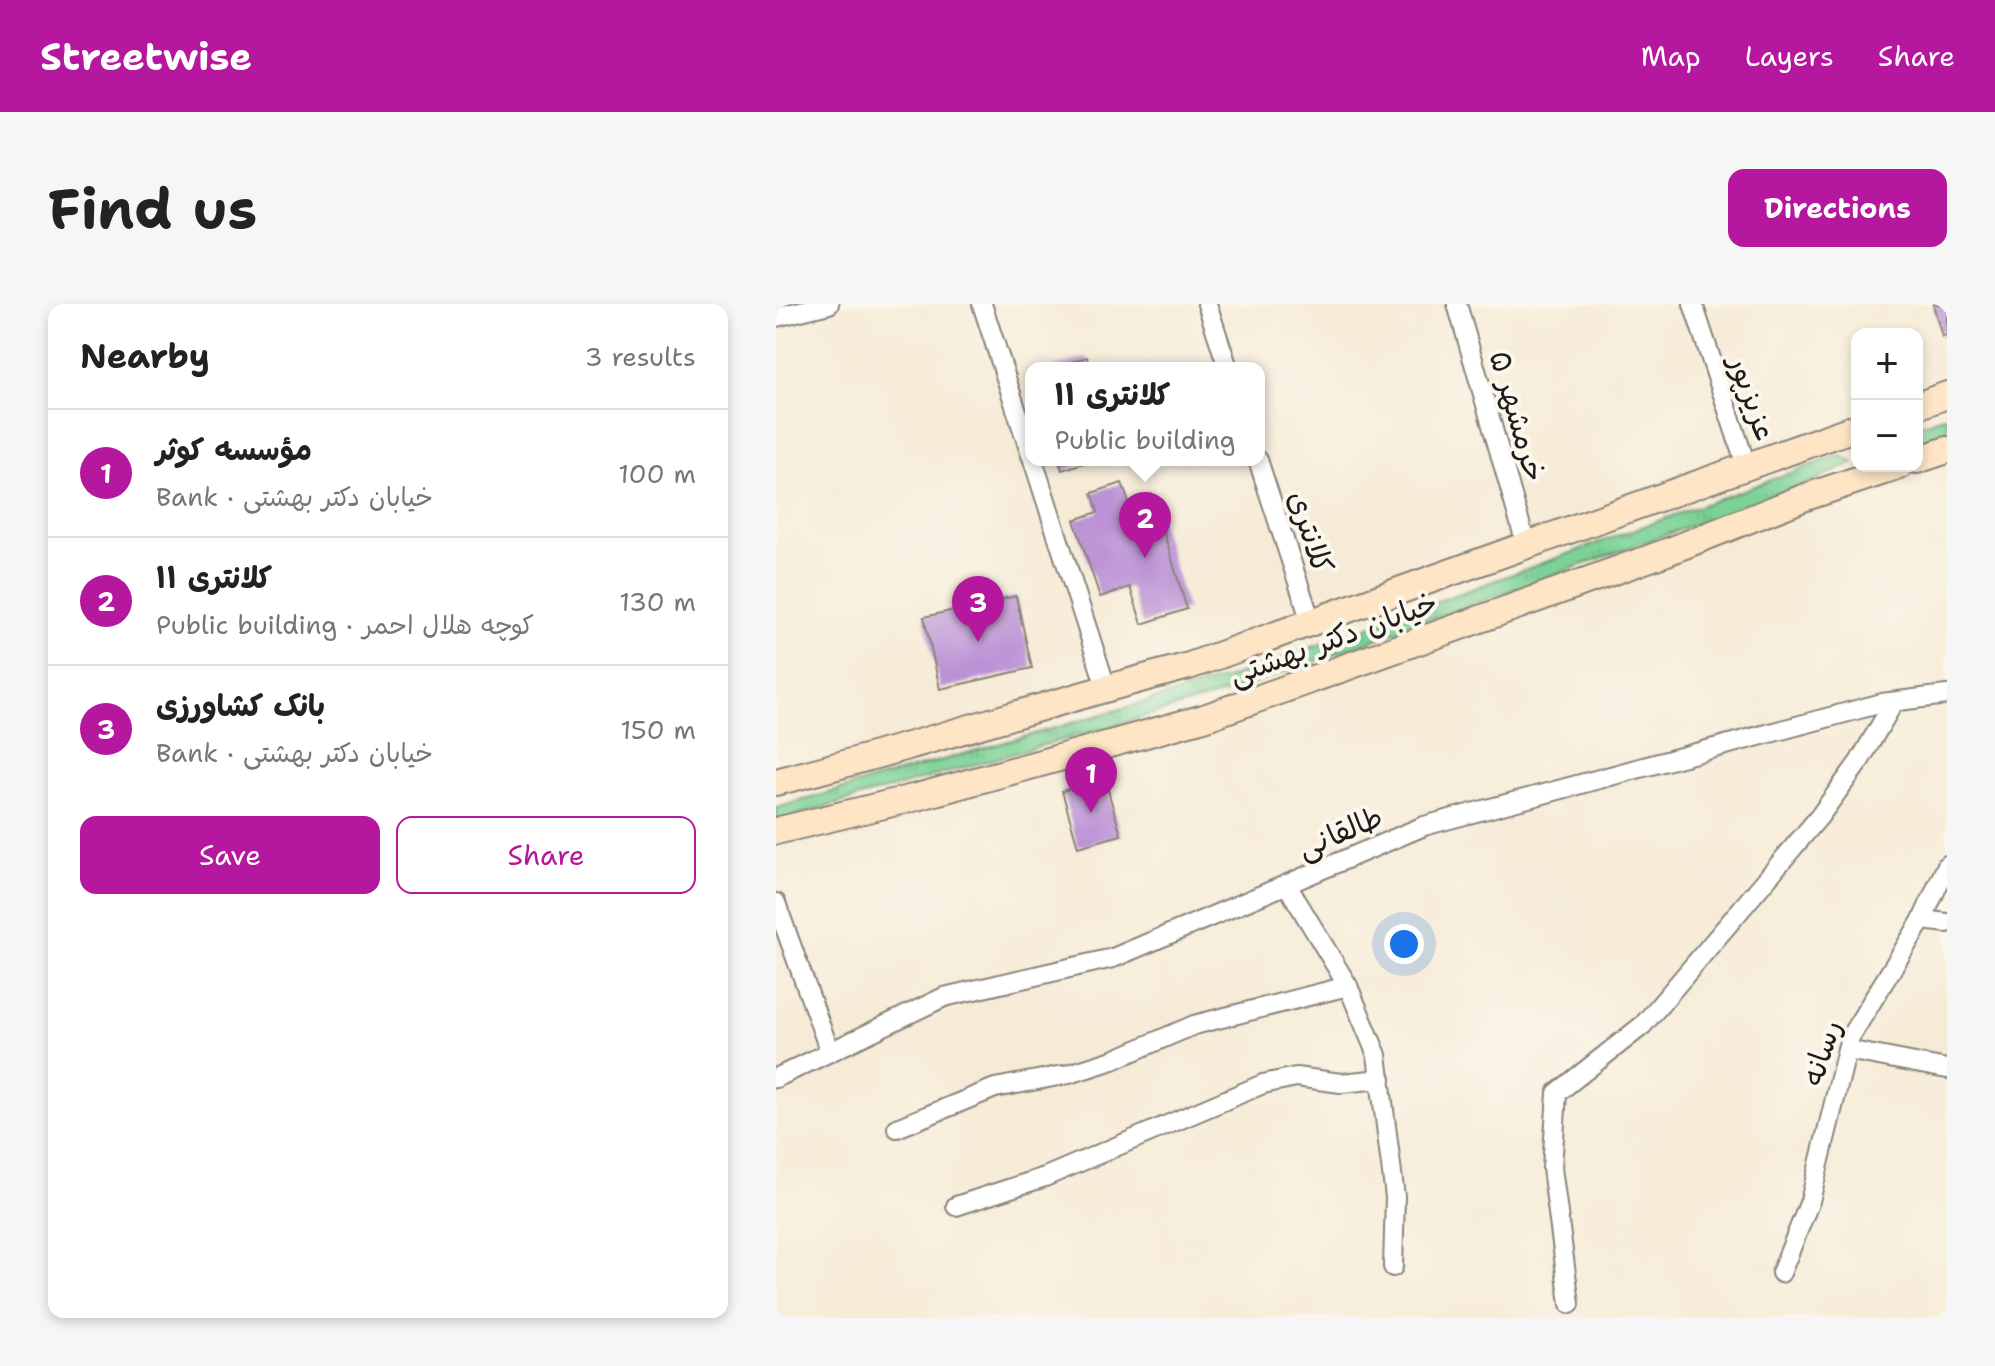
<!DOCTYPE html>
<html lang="en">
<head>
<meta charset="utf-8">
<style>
  :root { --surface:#fff; --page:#f6f6f6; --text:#222; --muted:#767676; --line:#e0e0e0; --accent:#b5179e }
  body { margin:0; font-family:"Shantell Sans","Playpen Sans Arabic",sans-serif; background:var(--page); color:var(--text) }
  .controls { position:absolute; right:24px; top:24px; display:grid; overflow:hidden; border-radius:16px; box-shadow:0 4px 12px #0003 }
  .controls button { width:72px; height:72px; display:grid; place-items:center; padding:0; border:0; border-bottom:2px solid var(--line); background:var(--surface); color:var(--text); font:40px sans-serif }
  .you { position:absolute; left:628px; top:640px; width:28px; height:28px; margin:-20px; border:6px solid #fff; border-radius:50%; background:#1a73e8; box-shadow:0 0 0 12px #1a73e833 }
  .badge { display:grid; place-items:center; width:52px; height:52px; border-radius:50%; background:var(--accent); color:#fff; font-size:26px; font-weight:700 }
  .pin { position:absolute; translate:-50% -66px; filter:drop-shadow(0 2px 4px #0008) }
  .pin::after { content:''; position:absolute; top:42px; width:28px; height:24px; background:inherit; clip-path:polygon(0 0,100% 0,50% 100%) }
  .popup { position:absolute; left:249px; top:58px; width:240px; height:104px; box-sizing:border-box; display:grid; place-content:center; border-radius:16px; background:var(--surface); filter:drop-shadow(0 2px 6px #0005); font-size:26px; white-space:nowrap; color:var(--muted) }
  .popup b { font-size:30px; color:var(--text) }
  .popup::after { content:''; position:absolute; left:50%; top:100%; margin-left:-16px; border:16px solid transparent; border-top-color:var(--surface) }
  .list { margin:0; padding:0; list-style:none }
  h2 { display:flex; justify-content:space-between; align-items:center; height:104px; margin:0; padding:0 32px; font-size:34px }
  h2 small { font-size:26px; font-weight:400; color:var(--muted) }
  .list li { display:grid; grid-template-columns:52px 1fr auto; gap:24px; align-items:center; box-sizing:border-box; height:128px; padding:0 32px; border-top:2px solid var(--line) }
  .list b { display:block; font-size:30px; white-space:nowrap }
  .list p { margin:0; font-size:26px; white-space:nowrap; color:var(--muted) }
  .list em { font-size:26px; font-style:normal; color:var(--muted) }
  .actions { display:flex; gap:16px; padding:24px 32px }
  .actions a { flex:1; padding:18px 0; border:2px solid var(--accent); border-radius:16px; text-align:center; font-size:28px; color:var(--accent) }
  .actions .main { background:var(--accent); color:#fff }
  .map { position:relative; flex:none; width:1171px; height:1014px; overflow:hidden; border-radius:16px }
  header { display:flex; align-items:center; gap:48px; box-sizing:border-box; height:112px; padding:0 40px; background:var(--accent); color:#fff }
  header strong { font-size:38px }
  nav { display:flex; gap:44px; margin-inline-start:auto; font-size:28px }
  .intro { display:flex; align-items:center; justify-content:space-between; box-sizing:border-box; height:192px; padding:0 48px }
  h1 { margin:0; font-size:56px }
  .button { padding:20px 36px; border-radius:16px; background:var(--accent); color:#fff; font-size:28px; font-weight:700 }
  main { display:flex; gap:48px; padding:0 48px }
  aside { flex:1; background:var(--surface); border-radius:16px; box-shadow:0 4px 12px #0003 }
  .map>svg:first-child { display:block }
  .grass { fill:url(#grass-tufts); stroke:#4c7759; stroke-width:2 }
  .building { fill:#bb92d5 }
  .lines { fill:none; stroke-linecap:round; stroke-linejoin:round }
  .street-casing { stroke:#89847a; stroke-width:22 }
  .secondary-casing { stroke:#89847a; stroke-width:30 }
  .street { stroke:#fff; stroke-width:18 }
  .secondary { stroke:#fde5c5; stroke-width:26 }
  .labels { text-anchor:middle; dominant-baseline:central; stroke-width:8; stroke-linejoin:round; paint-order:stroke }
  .street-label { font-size:30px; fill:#1c1c1c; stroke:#fbf7ec }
</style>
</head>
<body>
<header>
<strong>Streetwise</strong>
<nav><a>Map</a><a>Layers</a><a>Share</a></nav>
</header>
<div class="intro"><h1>Find us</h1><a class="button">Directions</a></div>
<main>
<aside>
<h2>Nearby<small>3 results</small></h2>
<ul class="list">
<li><span class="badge">1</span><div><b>مؤسسه کوثر</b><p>Bank · خیابان دکتر بهشتی</p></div><em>100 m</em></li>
<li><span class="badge">2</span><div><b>کلانتری ۱۱</b><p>Public building · کوچه هلال احمر</p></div><em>130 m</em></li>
<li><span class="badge">3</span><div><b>بانک کشاورزی</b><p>Bank · خیابان دکتر بهشتی</p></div><em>150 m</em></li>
</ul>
<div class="actions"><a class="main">Save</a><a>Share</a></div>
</aside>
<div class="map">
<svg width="1171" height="1014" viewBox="0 0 1171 1014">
  <defs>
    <pattern id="grass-tufts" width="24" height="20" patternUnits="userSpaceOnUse" patternTransform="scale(2)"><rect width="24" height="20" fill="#7bd296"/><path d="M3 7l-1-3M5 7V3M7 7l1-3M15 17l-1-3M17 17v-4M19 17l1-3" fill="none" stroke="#6ab481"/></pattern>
  </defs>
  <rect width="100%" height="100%" fill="#fbf7ec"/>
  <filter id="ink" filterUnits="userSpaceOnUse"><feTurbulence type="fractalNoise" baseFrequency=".0125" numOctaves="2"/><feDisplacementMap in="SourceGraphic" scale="16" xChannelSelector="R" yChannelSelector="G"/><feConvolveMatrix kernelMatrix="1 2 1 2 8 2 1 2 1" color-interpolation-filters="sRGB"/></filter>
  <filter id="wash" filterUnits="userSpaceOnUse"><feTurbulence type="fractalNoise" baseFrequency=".006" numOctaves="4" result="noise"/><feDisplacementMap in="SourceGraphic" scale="32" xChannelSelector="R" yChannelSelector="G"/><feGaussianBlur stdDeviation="1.8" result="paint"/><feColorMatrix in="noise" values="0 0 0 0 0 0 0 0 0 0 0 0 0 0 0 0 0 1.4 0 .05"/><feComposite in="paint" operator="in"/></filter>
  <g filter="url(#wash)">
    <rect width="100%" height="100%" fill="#f6ebd7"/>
    <g class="grass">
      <path d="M1171,112V134L1141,144V122Z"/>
      <path d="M1063,151L1078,159L1033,179L451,389L0,517V504L449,375Z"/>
    </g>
    <g id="blocks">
      <g class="building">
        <path d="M1157,0H1171V31L1166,33Z"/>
        <path d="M311,53L315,64H278V63Z"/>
        <path d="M283,156H313L314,157L286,166Z"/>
        <path d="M346,179L353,199L376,190L411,305L366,320L354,283L324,293L298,216L322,208L316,189Z"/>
        <path d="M240,292L256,364L164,385L148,313Z"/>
        <path d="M329,476L345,531L302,543L286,487Z"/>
      </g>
    </g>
  </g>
  <g filter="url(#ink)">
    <use href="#blocks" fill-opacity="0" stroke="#89847a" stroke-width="2"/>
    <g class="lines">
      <g class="street-casing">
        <g id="street">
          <path d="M206,0L255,151"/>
          <path d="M431,0L452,64"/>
          <path d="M681,0L750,240"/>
          <path d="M917,0L970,161"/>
          <path d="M0,13L53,0"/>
          <path d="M257,156L330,383"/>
          <path d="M482,156L535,318"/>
          <path d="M511,581L572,682L601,751L619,893L617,963"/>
          <path d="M0,599L54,748"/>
          <path d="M1146,616L1171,619"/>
          <path d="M1071,746L1171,765"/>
          <path d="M0,774L168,693L337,654L648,522L1106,399L1171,391"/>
          <path d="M121,824L219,784L293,770L337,756L418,721L572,682"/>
          <path d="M180,902L269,873L487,780L520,773L565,779L605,775"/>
          <path d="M1005,969L1034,897L1074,733L1146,616L1171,561"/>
          <path d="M794,1000L776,864L781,789L867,721L1043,513L1083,458L1118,398"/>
        </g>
      </g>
      <g class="secondary-casing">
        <g id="secondary">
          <path d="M1141,102L1171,91"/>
          <path d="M1141,156L1171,146"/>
          <path d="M0,478C139,443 274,398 413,362L1081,123"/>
          <path d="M0,527L141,493L428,414L891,248L1027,194L1123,162"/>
        </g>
      </g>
      <use href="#street" class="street"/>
      <use href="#secondary" class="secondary"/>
    </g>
  </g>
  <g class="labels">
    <g class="street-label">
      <text transform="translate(977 94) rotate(71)">عزیزپور</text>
      <text transform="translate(742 112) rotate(74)">خرمشهر ۵</text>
      <text transform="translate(535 228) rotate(72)">کلانتری</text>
      <text transform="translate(557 334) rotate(-20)">خیابان دکتر بهشتی</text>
      <text transform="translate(564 528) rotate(-23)">طالقانی</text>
      <text transform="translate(1045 749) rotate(-72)">رسانه</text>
    </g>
  </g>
</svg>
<div class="controls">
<button>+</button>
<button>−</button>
</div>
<div class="you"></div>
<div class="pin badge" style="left:315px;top:509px">1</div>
<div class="pin badge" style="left:369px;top:254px">2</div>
<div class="popup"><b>کلانتری ۱۱</b>Public building</div>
<div class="pin badge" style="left:202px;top:338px">3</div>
</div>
</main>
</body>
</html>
